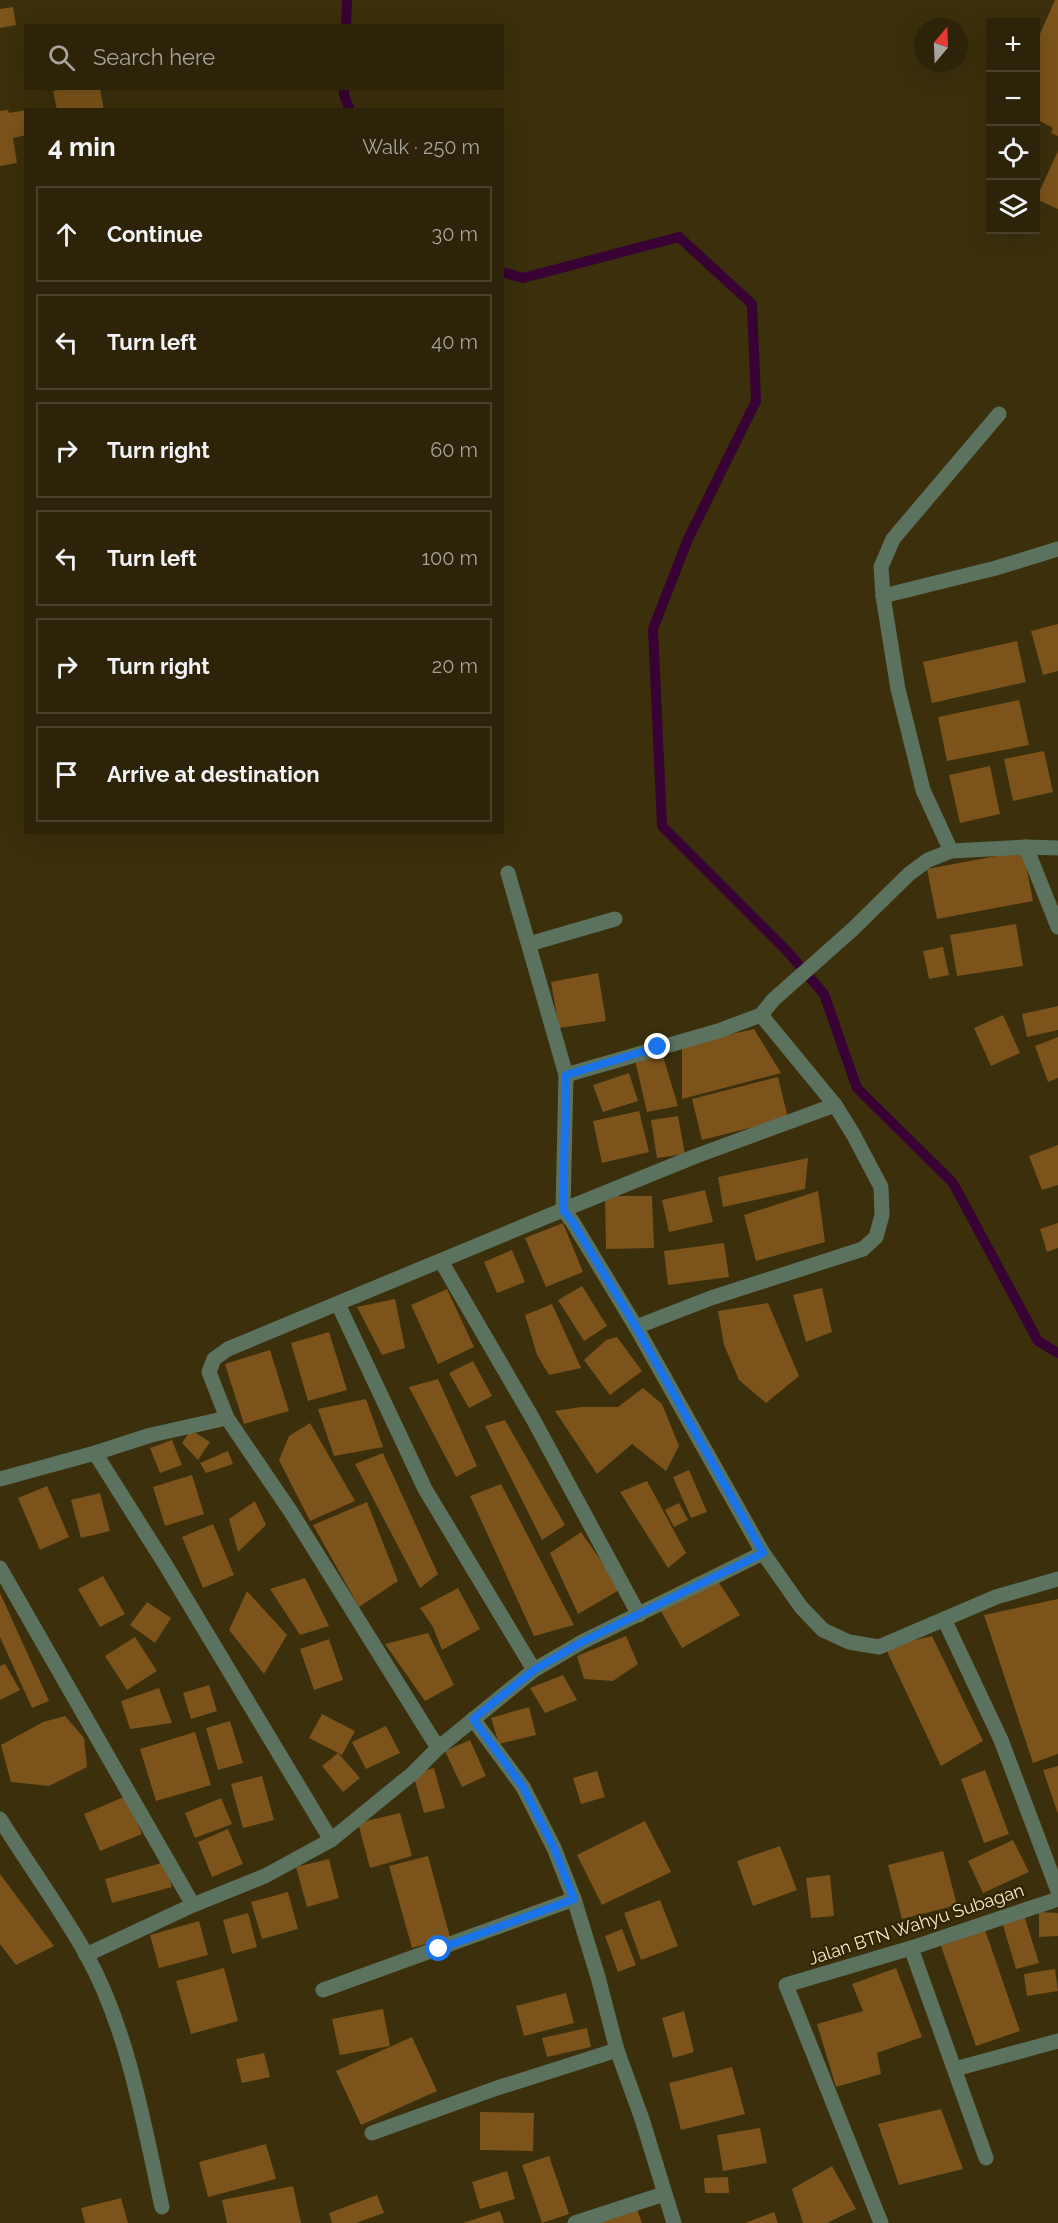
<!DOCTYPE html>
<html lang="en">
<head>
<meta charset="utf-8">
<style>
  :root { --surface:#2c2309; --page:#342b12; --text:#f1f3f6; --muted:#a6a49c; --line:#48402a }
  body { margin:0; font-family:Raleway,sans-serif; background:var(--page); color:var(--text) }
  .controls { position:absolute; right:18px; top:18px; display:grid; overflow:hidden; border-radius:0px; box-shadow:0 6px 24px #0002 }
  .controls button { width:54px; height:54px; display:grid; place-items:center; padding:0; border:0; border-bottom:2px solid var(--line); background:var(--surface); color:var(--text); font:30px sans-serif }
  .compass { position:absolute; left:914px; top:18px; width:54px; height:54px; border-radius:50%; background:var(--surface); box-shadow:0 6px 24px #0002; rotate:19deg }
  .stop { position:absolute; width:18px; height:18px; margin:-14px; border:4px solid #1a73e8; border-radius:50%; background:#fff }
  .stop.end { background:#1a73e8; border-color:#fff; box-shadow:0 2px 6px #0008 }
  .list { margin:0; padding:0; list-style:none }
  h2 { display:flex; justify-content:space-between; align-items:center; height:78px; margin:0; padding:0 24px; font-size:26px }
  h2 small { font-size:20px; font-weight:400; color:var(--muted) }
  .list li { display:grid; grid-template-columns:39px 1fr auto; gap:18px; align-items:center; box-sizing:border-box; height:96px; margin:0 12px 12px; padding:0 12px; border:2px solid var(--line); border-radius:0px }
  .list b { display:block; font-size:22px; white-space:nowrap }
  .list em { font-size:20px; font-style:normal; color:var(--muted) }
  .icon { flex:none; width:33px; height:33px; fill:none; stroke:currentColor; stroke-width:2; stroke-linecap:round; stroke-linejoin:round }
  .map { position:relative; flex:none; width:1058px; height:2223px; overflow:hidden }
  .search { position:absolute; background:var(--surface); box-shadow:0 6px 24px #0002; left:24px; top:24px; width:480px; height:66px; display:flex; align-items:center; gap:15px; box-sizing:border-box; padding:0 21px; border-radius:0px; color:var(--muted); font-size:22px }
  .panel { position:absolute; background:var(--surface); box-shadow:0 6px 24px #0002; left:24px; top:108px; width:480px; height:726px; border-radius:0px }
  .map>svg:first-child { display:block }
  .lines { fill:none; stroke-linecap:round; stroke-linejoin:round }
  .stream { stroke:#380235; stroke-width:10 }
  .building { fill:#7b531b }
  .street { stroke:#5b725f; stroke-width:15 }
  .route { stroke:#1a73e8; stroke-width:8 }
  .labels { text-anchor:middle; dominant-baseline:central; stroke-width:4.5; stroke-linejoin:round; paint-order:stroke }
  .street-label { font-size:18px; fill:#f5eac9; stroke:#302502 }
</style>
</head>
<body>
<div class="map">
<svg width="1058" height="2223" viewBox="0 0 1058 2223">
  <rect width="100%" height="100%" fill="#3b2f0c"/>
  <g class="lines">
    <g class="stream">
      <path d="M346,26L347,0"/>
      <path d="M344,88V95L350,110"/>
      <path d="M502,272L523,278L679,237L752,304L756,401L688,539L653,629L662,826L786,950L824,994L857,1088L953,1183L1038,1341L1058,1353"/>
    </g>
  </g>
  <g class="building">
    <path d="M1055,0H1058V136L1051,133L1053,128L1036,119V43Z"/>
    <path d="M13,7L16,25L0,28V9Z"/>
    <path d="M68,88H100L104,110H57L53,91Z"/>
    <path d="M8,110L9,113L26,110V135L13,138L17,163L0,166V111Z"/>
    <path d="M1058,151V209L1036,199Z"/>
    <path d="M1058,624V671L1043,675L1031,631Z"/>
    <path d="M1017,641L1026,682L932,703L923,662Z"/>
    <path d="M1019,700L1029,745L947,761L938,717Z"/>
    <path d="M1044,751L1053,792L1013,801L1004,759Z"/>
    <path d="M990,766L1000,814L960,823L949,775Z"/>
    <path d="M1023,851L1033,901L937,919L927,869Z"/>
    <path d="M1016,924L1023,966L957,976L950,935Z"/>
    <path d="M943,947L949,975L929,979L923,951Z"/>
    <path d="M598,973L606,1021L559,1028L551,982Z"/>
    <path d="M1058,1006V1030L1027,1037L1022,1014Z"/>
    <path d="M1003,1015L1020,1053L991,1066L974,1028Z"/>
    <path d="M754,1029L781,1073L682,1099V1045Z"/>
    <path d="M1058,1037V1078L1048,1082L1035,1046Z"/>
    <path d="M663,1056L678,1106L647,1112L635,1060Z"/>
    <path d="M629,1073L638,1101L603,1112L593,1085Z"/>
    <path d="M778,1077L788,1118L702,1140L692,1099Z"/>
    <path d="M639,1111L649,1152L602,1163L593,1121Z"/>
    <path d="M678,1116L685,1154L657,1158L651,1120Z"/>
    <path d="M1058,1145V1185L1042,1190L1029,1156Z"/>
    <path d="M808,1158L805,1189L723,1207L718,1177Z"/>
    <path d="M705,1190L713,1222L669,1232L662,1200Z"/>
    <path d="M818,1191L825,1242L756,1261L744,1215Z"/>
    <path d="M605,1196H652L654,1248L606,1249Z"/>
    <path d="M563,1223L583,1272L546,1287L525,1238Z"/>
    <path d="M1058,1223V1248L1047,1252L1040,1229Z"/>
    <path d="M724,1243L729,1277L668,1285L664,1251Z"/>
    <path d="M512,1250L525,1282L497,1293L484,1262Z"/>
    <path d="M582,1286L607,1326L584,1341L558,1300Z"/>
    <path d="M822,1288L832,1332L806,1342L793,1295Z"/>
    <path d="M447,1289L474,1347L438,1364L411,1305Z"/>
    <path d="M395,1299L405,1348L382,1355L357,1307Z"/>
    <path d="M768,1303L799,1376L766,1403L739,1380L724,1345L718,1311Z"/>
    <path d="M552,1304L581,1368L549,1375L537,1355L525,1315Z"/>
    <path d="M329,1332L347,1390L308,1401L291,1343Z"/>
    <path d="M617,1337L642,1371L610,1395L584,1360L606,1340Z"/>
    <path d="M270,1350L289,1411L244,1424L225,1364Z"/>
    <path d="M473,1361L492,1396L469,1408L449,1373Z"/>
    <path d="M438,1379L477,1466L456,1477L409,1387Z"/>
    <path d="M643,1388L662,1404L679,1446L666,1471L632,1444L597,1474L555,1411L581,1407H618Z"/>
    <path d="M366,1399L383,1447L334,1456L318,1409Z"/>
    <path d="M505,1420L565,1525L542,1540L485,1426Z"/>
    <path d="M310,1423L355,1501L310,1521L279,1460L289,1436Z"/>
    <path d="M191,1430L210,1442L198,1460L182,1443Z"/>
    <path d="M172,1440L182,1465L160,1473L150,1448Z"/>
    <path d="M228,1451L233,1464L206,1473L200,1463Z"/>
    <path d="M383,1453L438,1574L420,1588L355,1464Z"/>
    <path d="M689,1470L707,1512L691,1518L673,1477Z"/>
    <path d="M192,1475L204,1514L165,1526L153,1487Z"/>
    <path d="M647,1481L686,1553L668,1568L620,1492Z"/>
    <path d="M501,1484L574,1625L534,1636L470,1496Z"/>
    <path d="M47,1486L69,1537L40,1550L18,1498Z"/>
    <path d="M100,1493L110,1531L81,1538L71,1500Z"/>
    <path d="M255,1501L266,1525L238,1552L229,1519Z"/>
    <path d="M367,1502L398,1581L359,1607L313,1525Z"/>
    <path d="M679,1503L688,1520L674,1527L665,1510Z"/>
    <path d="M213,1524L234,1575L203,1588L182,1537Z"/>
    <path d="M581,1532L621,1589L578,1614L550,1553Z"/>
    <path d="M103,1576L125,1614L100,1627L78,1589Z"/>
    <path d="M305,1578L329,1626L300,1635L270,1589Z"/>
    <path d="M716,1578L740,1615L682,1648L658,1606Z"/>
    <path d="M458,1588L480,1629L442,1650L433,1627L420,1608Z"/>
    <path d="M247,1591L287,1635L264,1674L229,1630Z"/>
    <path d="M0,1593L49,1701L32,1708L0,1637Z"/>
    <path d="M1058,1599V1754L1033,1763L984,1615Z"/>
    <path d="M147,1602L171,1618L155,1643L130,1625Z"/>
    <path d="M428,1633L454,1685L425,1701L385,1644Z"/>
    <path d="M626,1636L638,1664L613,1681L584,1679L577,1656Z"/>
    <path d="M932,1636L983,1741L941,1766L885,1647Z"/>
    <path d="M135,1637L157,1671L127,1690L105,1656Z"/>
    <path d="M329,1639L343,1680L314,1690L300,1649Z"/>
    <path d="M5,1664L20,1690L0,1700V1666Z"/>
    <path d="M563,1675L577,1700L545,1713L530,1688Z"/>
    <path d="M209,1685L217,1711L191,1719L183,1693Z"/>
    <path d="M159,1688L172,1723L130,1729L121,1701Z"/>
    <path d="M529,1707L536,1735L499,1744L491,1718Z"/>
    <path d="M322,1714L355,1731L342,1755L309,1738Z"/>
    <path d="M65,1716L84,1738L87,1767L49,1786L11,1782L1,1745L43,1722Z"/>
    <path d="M230,1721L243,1763L218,1770L206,1728Z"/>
    <path d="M386,1726L400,1753L366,1769L352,1742Z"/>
    <path d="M195,1732L211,1785L156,1801L140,1749Z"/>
    <path d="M470,1740L486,1776L462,1787L445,1751Z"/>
    <path d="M338,1753L360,1778L343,1792L322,1766Z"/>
    <path d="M1058,1766V1814L1043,1770Z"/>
    <path d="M434,1768L445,1808L424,1813L413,1774Z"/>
    <path d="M985,1770L1009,1834L984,1843L961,1779Z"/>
    <path d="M597,1771L605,1797L581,1804L573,1778Z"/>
    <path d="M262,1776L274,1820L243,1828L231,1784Z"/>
    <path d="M126,1796L142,1834L100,1851L84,1814Z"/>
    <path d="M221,1798L232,1824L195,1838L185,1813Z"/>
    <path d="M400,1813L412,1856L370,1868L358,1823Z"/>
    <path d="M645,1821L671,1872L602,1905L577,1855Z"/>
    <path d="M228,1829L243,1864L212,1877L198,1842Z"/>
    <path d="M1013,1840L1029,1872L983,1893L968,1861Z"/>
    <path d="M780,1846L797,1890L753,1906L737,1861Z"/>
    <path d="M943,1851L957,1905L902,1919L888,1865Z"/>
    <path d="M428,1856L450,1937L412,1948L389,1866Z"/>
    <path d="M329,1859L339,1898L307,1907L296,1867Z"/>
    <path d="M165,1862L172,1887L112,1903L105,1879Z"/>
    <path d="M0,1874L54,1946L16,1965L0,1944Z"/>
    <path d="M830,1875L834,1916L811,1918L806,1878Z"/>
    <path d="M288,1892L298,1929L262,1939L251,1902Z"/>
    <path d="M660,1900L678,1946L641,1960L624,1913Z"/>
    <path d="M1039,1912L1058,1913V1936L1039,1937Z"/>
    <path d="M248,1913L257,1947L232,1954L223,1920Z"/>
    <path d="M1024,1915L1039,1963L1016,1969L1002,1922Z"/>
    <path d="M199,1921L208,1955L159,1968L150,1935Z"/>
    <path d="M622,1929L636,1965L618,1972L605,1936Z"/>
    <path d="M985,1930L1020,2031L976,2046L941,1946Z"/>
    <path d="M224,1968L238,2021L191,2034L176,1981Z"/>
    <path d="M896,1968L922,2037L877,2053L881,2074L836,2087L817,2024L863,2011L852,1984Z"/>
    <path d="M1055,1969L1058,1991L1027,1996L1024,1974Z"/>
    <path d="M566,1993L574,2023L524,2036L516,2006Z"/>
    <path d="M383,2009L390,2046L340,2055L332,2019Z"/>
    <path d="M684,2011L694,2052L673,2058L662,2018Z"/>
    <path d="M587,2028L591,2047L547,2057L542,2038Z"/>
    <path d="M412,2037L437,2091L361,2125L336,2071Z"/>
    <path d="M264,2053L270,2077L242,2083L236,2059Z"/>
    <path d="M732,2067L745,2114L681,2130L669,2083Z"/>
    <path d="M941,2109L963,2169L899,2185L878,2124Z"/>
    <path d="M480,2112L534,2113L533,2151L480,2150Z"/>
    <path d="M760,2128L767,2163L723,2171L717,2135Z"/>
    <path d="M266,2144L276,2179L208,2197L199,2162Z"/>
    <path d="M549,2156L569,2214L542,2223L522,2165Z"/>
    <path d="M832,2166L856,2209L827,2223H803L792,2189Z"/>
    <path d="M507,2171L515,2199L480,2209L472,2182Z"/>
    <path d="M728,2177L729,2193H705L704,2178Z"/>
    <path d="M293,2186L301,2223H227L222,2200Z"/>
    <path d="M377,2195L384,2213L356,2223H332L329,2213Z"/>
    <path d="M121,2198L128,2223H85L81,2208Z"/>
    <path d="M637,2209L642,2223H598Z"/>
    <path d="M500,2211L504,2223H463Z"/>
    <path d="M774,2212L778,2223H745Z"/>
  </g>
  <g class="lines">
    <g class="street">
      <path d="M883,596L996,568L1058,549"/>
      <path d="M1026,847L1058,927"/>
      <path d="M951,851L923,790L898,689L883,596L881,567L893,539L999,414"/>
      <path d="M508,873L566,1075L563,1210L572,1221L636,1327L763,1553L801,1607L823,1630L849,1642L879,1647L996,1597L1058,1579"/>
      <path d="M529,944L615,919"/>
      <path d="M566,1075L718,1031L761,1015L773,1000L853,929L909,874L928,860L951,851L1026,847L1058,848"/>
      <path d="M441,1261L533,1419L639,1615"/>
      <path d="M338,1304L425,1489L534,1670"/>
      <path d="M636,1327L711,1298L863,1249L876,1237L882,1215L881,1187L853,1134L835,1105L761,1015"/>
      <path d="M95,1453L165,1564L331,1840"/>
      <path d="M0,1479L95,1453L151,1435L227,1418"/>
      <path d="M0,1568L193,1905"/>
      <path d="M944,1619L1001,1740L1058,1891"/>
      <path d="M473,1719L523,1787L554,1848L574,1899L598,1977L617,2050L642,2119L674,2223"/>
      <path d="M438,1748L291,1512L227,1418L209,1372L214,1359L228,1349L548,1216L696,1156L835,1105"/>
      <path d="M0,1819C28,1864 60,1908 86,1954C128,2029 144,2125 162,2207"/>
      <path d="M911,1948L986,2158"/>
      <path d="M86,1955L193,1905L265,1876L331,1840L412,1774L438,1748L534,1670L582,1642L763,1553"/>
      <path d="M323,1990L574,1899"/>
      <path d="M955,2069L1058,2041"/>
      <path d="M372,2133L497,2088L617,2050"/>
      <path d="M575,2223L664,2194"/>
      <path d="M881,2223L786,1985L911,1948L1058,1899"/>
    </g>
  </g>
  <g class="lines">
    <path class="route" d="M439,1949L574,1899L554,1848L523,1787L473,1719L534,1670L582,1642L763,1553L636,1327L572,1221L563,1210L566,1075L658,1047"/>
  </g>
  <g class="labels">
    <g class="street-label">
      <text transform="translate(916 1924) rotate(-18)">Jalan BTN Wahyu Subagan</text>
    </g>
  </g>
</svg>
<div class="controls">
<button>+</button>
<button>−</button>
<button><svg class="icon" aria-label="locate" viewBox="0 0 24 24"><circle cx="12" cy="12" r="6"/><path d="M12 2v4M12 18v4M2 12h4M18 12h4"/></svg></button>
<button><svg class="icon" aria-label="layers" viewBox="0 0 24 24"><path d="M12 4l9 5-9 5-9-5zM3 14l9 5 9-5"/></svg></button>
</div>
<svg class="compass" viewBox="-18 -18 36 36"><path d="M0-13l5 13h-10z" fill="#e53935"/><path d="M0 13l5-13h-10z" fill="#a6a49c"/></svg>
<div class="stop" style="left:439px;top:1949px"></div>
<div class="stop end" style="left:658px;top:1047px"></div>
<div class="search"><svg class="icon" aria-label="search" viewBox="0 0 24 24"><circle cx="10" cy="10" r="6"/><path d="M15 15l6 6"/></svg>Search here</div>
<section class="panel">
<h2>4 min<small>Walk · 250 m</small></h2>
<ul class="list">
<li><svg class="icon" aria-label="ahead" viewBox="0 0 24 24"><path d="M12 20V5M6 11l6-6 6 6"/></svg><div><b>Continue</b></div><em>30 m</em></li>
<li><svg class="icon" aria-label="left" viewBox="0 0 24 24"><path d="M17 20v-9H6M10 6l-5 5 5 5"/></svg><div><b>Turn left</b></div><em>40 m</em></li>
<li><svg class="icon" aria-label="right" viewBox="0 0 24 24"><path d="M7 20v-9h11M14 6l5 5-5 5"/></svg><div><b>Turn right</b></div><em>60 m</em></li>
<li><svg class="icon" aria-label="left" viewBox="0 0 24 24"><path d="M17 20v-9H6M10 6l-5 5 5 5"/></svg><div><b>Turn left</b></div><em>100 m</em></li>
<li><svg class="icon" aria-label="right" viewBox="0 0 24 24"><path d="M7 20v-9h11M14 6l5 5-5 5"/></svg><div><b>Turn right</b></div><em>20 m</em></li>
<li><svg class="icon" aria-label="arrive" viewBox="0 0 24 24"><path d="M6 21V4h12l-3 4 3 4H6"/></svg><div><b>Arrive at destination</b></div></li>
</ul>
</section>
</div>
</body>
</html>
